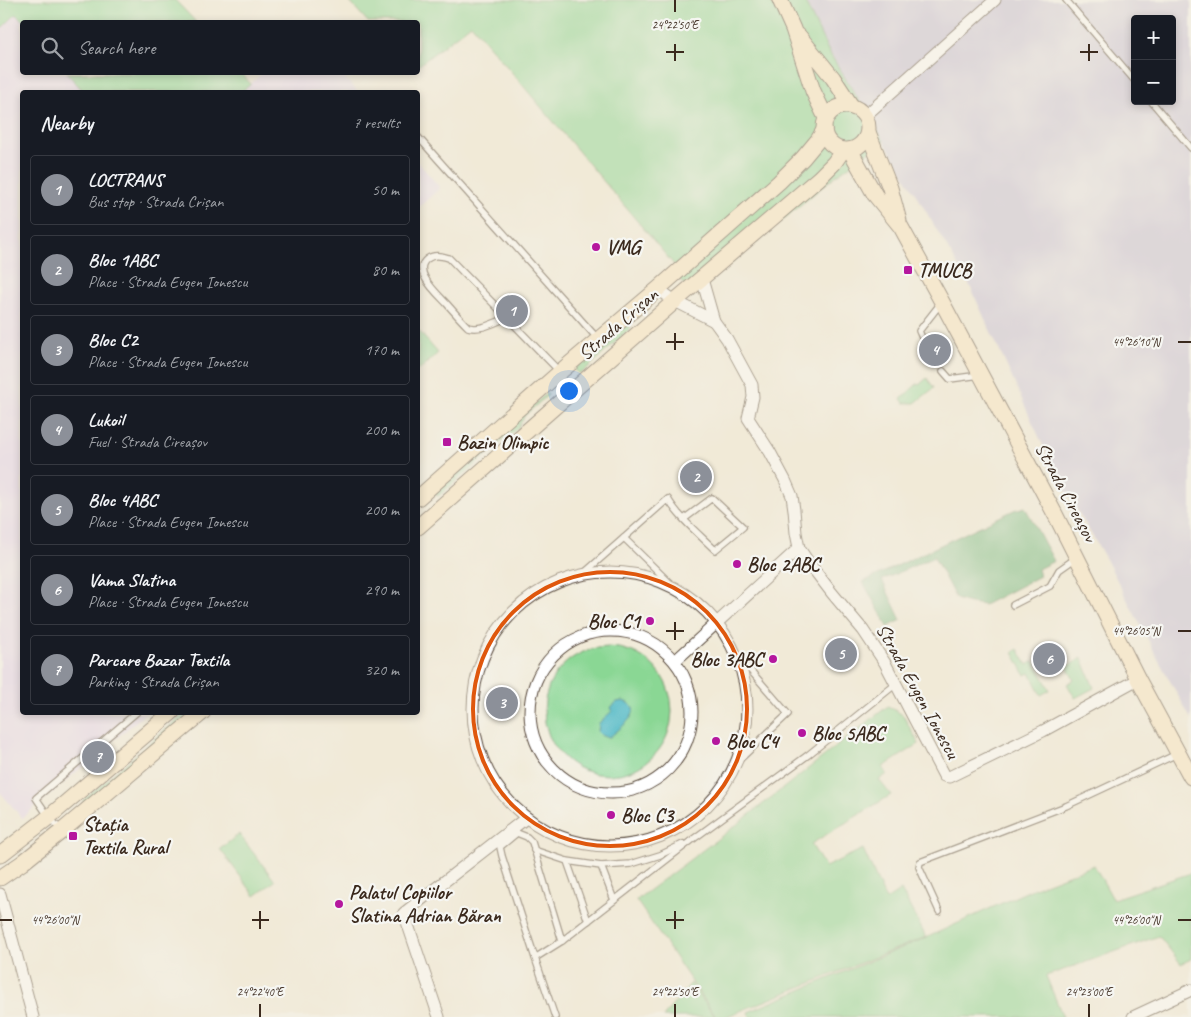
<!DOCTYPE html>
<html lang="en">
<head>
<meta charset="utf-8">
<style>
  :root { --surface:#171b24; --page:#242831; --text:#f1f3f6; --muted:#9ea1a6; --line:#363941; --accent:#8c9099 }
  body { margin:0; font-family:Caveat,sans-serif; background:var(--page); color:var(--text) }
  .controls { position:absolute; right:15px; top:15px; display:grid; overflow:hidden; border-radius:5px; box-shadow:0 2px 8px #0003 }
  .controls button { width:45px; height:45px; display:grid; place-items:center; padding:0; border:0; border-bottom:1px solid var(--line); background:var(--surface); color:var(--text); font:25px sans-serif }
  .you { position:absolute; left:568px; top:390px; width:18px; height:18px; margin:-12px; border:4px solid #fff; border-radius:50%; background:#1a73e8; box-shadow:0 0 0 8px #1a73e833 }
  .badge { display:grid; place-items:center; width:32px; height:32px; border-radius:50%; background:var(--accent); color:#fff; font-size:16px; font-weight:700 }
  .pin { position:absolute; translate:-50% -50%; border:2px solid #fff; box-shadow:0 1px 5px #0006 }
  .list { margin:0; padding:0; list-style:none }
  h2 { display:flex; justify-content:space-between; align-items:center; height:65px; margin:0; padding:0 20px; font-size:21px }
  h2 small { font-size:16px; font-weight:400; color:var(--muted) }
  .list li { display:grid; grid-template-columns:32px 1fr auto; gap:15px; align-items:center; box-sizing:border-box; height:70px; margin:0 10px 10px; padding:0 10px; border:1px solid var(--line); border-radius:5px }
  .list b { display:block; font-size:19px; white-space:nowrap }
  .list p { margin:0; font-size:16px; white-space:nowrap; color:var(--muted) }
  .list em { font-size:16px; font-style:normal; color:var(--muted) }
  .icon { flex:none; width:28px; height:28px; fill:none; stroke:currentColor; stroke-width:2; stroke-linecap:round; stroke-linejoin:round }
  .map { position:relative; flex:none; width:1191px; height:1017px; overflow:hidden }
  .search { position:absolute; background:var(--surface); box-shadow:0 2px 8px #0003; left:20px; top:20px; width:400px; height:55px; display:flex; align-items:center; gap:12px; box-sizing:border-box; padding:0 18px; border-radius:5px; color:var(--muted); font-size:19px }
  .panel { position:absolute; background:var(--surface); box-shadow:0 2px 8px #0003; left:20px; top:90px; width:400px; height:625px; border-radius:5px }
  .map>svg:first-child { display:block }
  .built { fill:#e3d3f2 }
  .industrial { fill:#c6c0da; fill-rule:evenodd }
  .green { fill:#8ad794; stroke:#628059 }
  .forest { fill:#6fb87e; stroke:#55714e }
  .water { fill:#47b5c2; stroke:#417070 }
  .lines { fill:none; stroke-linecap:round; stroke-linejoin:round }
  .lane-casing { stroke:#56473a; stroke-width:8 }
  .street-casing { stroke:#56473a; stroke-width:13 }
  .secondary-casing { stroke:#56473a; stroke-width:17 }
  .lane { stroke:#fff; stroke-width:5.5 }
  .street { stroke:#fff; stroke-width:11 }
  .secondary { stroke:#fbe6c3; stroke-width:15 }
  .marked { fill:none; stroke:#df570d; stroke-width:4; stroke-linejoin:round }
  .ticks { fill:none; stroke:#3b2a1e; stroke-width:2 }
  .poi-dot { fill:#b5179e; stroke:#f6f6f2; stroke-width:2 }
  .labels { text-anchor:middle; dominant-baseline:central; stroke-width:4.5; stroke-linejoin:round; paint-order:stroke }
  .poi-label { font-size:20px; font-weight:bold; fill:#3b2a1e; stroke:#f6f6f2; text-anchor:start }
  .street-label { font-size:20px; fill:#3b2a1e; stroke:#f6f6f2 }
  .ticks-label { font-size:12px; text-anchor:middle; fill:#3b2a1e; stroke:#f6f6f2; stroke-width:4.5; stroke-linejoin:round; paint-order:stroke }
</style>
</head>
<body>
<div class="map">
<svg width="1191" height="1017" viewBox="0 0 1191 1017">
  <rect width="100%" height="100%" fill="#f6f6f2"/>
  <filter id="ink" filterUnits="userSpaceOnUse"><feTurbulence type="fractalNoise" baseFrequency=".02" numOctaves="2"/><feDisplacementMap in="SourceGraphic" scale="10" xChannelSelector="R" yChannelSelector="G"/><feConvolveMatrix kernelMatrix="1 2 1 2 8 2 1 2 1" color-interpolation-filters="sRGB"/></filter>
  <filter id="wash" filterUnits="userSpaceOnUse"><feTurbulence type="fractalNoise" baseFrequency=".0096" numOctaves="4" result="noise"/><feDisplacementMap in="SourceGraphic" scale="20" xChannelSelector="R" yChannelSelector="G"/><feGaussianBlur stdDeviation="1.12" result="paint"/><feColorMatrix in="noise" values="0 0 0 0 0 0 0 0 0 0 0 0 0 0 0 0 0 1.4 0 .05"/><feComposite in="paint" operator="in"/></filter>
  <g filter="url(#wash)">
    <rect width="100%" height="100%" fill="#f1ead7"/>
    <g class="built">
      <path d="M16,14L24,22H22V72L67,73L84,92H22V712L146,713L22,818L0,792V30Z"/>
      <path d="M264,72L340,73L358,92H241Z"/>
      <path d="M418,162L440,188L418,208Z"/>
    </g>
    <path class="industrial" d="M804,0H1191V719L1159,661L1106,559L1057,476L969,284L884,141L829,52ZM1135,19H1172V101H1135Z"/>
    <g class="green">
      <path d="M0,0H175L196,22H24L16,14L0,30Z"/>
      <path d="M348,0H804L829,52L884,141L834,177L697,291L684,284L677,277L681,273L471,24L418,66V22H368Z"/>
      <path d="M67,73H241L251,84L241,92H84Z"/>
      <path d="M650,303L651,305L632,321L629,330L582,373H577L575,371V368Z"/>
      <path d="M418,330L438,353L418,371Z"/>
      <path d="M927,378L934,388L915,403H904L901,399L917,384L919,385Z"/>
      <path d="M547,393L548,395L525,415L518,428L440,495L437,496L435,494V491Z"/>
      <circle cx="608" cy="711" r="64"/>
      <path d="M1018,649L1027,665L1034,661L1050,690L1041,695L1030,673L1025,675L1013,652Z"/>
      <path d="M1082,658L1094,688L1075,698L1067,684L1074,680L1067,667Z"/>
      <path d="M888,706L903,715L919,744L883,767L887,774L879,780L891,795L811,844L825,867L863,849L886,900L901,890L926,937L725,1017H716L636,900L731,829Z"/>
      <path d="M185,713H193L85,806L83,803V800Z"/>
      <path d="M239,834L275,881L255,896L220,849Z"/>
      <path d="M1094,865L1113,899L1191,873V959L1181,964L1159,936L1046,976L1063,1017H750L748,1012L930,936L1037,887Z"/>
      <path d="M691,983L715,1017H663Z"/>
    </g>
    <path class="forest" d="M1025,507L1054,561L1038,569L1040,576L984,605L970,603L956,599L934,557L882,580L901,620L888,627L863,582L1014,510Z"/>
    <path class="water" d="M623,701C649,709 620,728 610,737L602,736L598,732L599,723L612,711L610,708L617,702Z"/>
  </g>
  <g filter="url(#ink)">
    <g class="lines">
      <g class="lane-casing">
        <g id="lane">
          <path d="M1066,0L1135,81"/>
          <path d="M1151,101L1191,148"/>
          <path d="M418,137L598,339"/>
          <path d="M507,318C495,322 481,331 468,327C461,320 454,312 447,304C439,295 411,271 427,259C434,254 441,256 449,258L560,372"/>
          <path d="M923,340L919,331L941,303"/>
          <path d="M943,371L950,379L980,375"/>
          <path d="M624,538L675,588"/>
          <path d="M583,574L668,499C679,518 700,535 715,550L743,527L712,498L684,519"/>
          <path d="M1013,605L1050,586L1059,570L1076,558"/>
          <path d="M738,656L788,714L738,761"/>
          <path d="M515,827L517,833L500,847L502,856L535,958L562,941L692,840L808,755L896,684"/>
          <path d="M61,830L49,817L36,798L137,712"/>
          <path d="M517,833L527,837L532,842L562,941"/>
          <path d="M534,850L567,861L588,921"/>
          <path d="M567,861L601,866L614,900"/>
          <path d="M601,866L631,864L660,855L683,844"/>
          <path d="M939,911L919,867L920,862L1066,806L1177,754"/>
          <path d="M535,958L555,1017"/>
        </g>
      </g>
      <g class="street-casing">
        <g id="street">
          <path d="M865,116L995,0"/>
          <path d="M702,279L714,321L727,339L752,385L753,397L748,418L770,452L785,480L792,496L794,510L796,533L799,548L809,563L832,593L863,630L885,663L944,776L949,777L1043,731L1138,679"/>
          <path d="M658,289L675,301L714,321"/>
          <circle cx="610" cy="709" r="137"/>
          <circle cx="611" cy="712" r="81"/>
          <path d="M675,661L799,548"/>
          <path d="M0,894L33,1017"/>
          <path d="M439,1017L404,913L526,818"/>
          <path d="M1133,1017L1191,990"/>
        </g>
      </g>
      <g class="secondary-casing">
        <g id="secondary">
          <path d="M780,0L793,29L813,91L826,118"/>
          <path d="M799,36L833,78L852,107"/>
          <circle cx="846" cy="128" r="22"/>
          <path d="M868,132L890,188L899,221"/>
          <path d="M850,150L875,195L901,227L942,302L1056,516L1138,679L1191,777"/>
          <path d="M418,498L560,372L658,289L779,182L803,158L818,140L824,130"/>
          <path d="M418,527L675,301L819,178L834,163L843,150"/>
          <path d="M0,855L49,817L172,712"/>
          <path d="M0,878L22,863L62,831L203,712"/>
        </g>
      </g>
      <use href="#lane" class="lane"/>
      <use href="#street" class="street"/>
      <use href="#secondary" class="secondary"/>
    </g>
  </g>
  <path d="M0 0H1191V1017H0ZM473 709a137 137 0 1 1 274 0a137 137 0 1 1-274 0Z" fill="#f1ead7" fill-opacity=".55" fill-rule="evenodd"/>
  <path class="marked" d="M473 709a137 137 0 1 1 274 0a137 137 0 1 1-274 0Z"/>
  <path class="ticks" d="M675,0V12M675,44V61M1089,44V61M666,52H684M1080,52H1098M675,333V350M666,342H684M1178,342H1191M675,622V640M666,631H684M1178,631H1191M260,911V929M675,911V929M0,920H12M252,920H269M666,920H684M1178,920H1191M260,1004V1017M675,1004V1017M1089,1004V1017"/>
  <g class="poi-dot">
    <circle cx="596" cy="247" r="5"/>
    <rect x="903" y="265" width="10" height="10" rx="2.5"/>
    <rect x="442" y="437" width="10" height="10" rx="2.5"/>
    <circle cx="737" cy="564" r="5"/>
    <circle cx="650" cy="621" r="5"/>
    <circle cx="773" cy="659" r="5"/>
    <circle cx="802" cy="733" r="5"/>
    <circle cx="716" cy="741" r="5"/>
    <circle cx="611" cy="815" r="5"/>
    <rect x="68" y="831" width="10" height="10" rx="2.5"/>
    <circle cx="339" cy="904" r="5"/>
  </g>
  <g class="labels">
    <g class="poi-label">
      <text x="606" y="247">VMG</text>
      <text x="918" y="270">TMUCB</text>
      <text x="457" y="442">Bazin Olimpic</text>
      <text x="747" y="564">Bloc 2ABC</text>
      <text x="640" y="621" text-anchor="end">Bloc C1</text>
      <text x="763" y="659" text-anchor="end">Bloc 3ABC</text>
      <text x="812" y="733">Bloc 5ABC</text>
      <text x="726" y="741">Bloc C4</text>
      <text x="621" y="815">Bloc C3</text>
      <text x="83" y="824">Stația<tspan x="83" dy="23">Textila Rural</tspan></text>
      <text x="349" y="892">Palatul Copiilor<tspan x="349" dy="23">Slatina Adrian Băran</tspan></text>
    </g>
    <g class="street-label">
      <text transform="translate(618 324) rotate(-41)">Strada Crișan</text>
      <text transform="translate(1066 492) rotate(62)">Strada Cireașov</text>
      <text transform="translate(918 691) rotate(61)">Strada Eugen Ionescu</text>
    </g>
  </g>
  <g class="ticks-label">
    <text x="675" y="29">24°22'50"E</text>
    <text x="1136" y="346">44°26'10"N</text>
    <text x="1136" y="635">44°26'05"N</text>
    <text x="55" y="924">44°26'00"N</text>
    <text x="1136" y="924">44°26'00"N</text>
    <text x="260" y="996">24°22'40"E</text>
    <text x="675" y="996">24°22'50"E</text>
    <text x="1089" y="996">24°23'00"E</text>
  </g>
</svg>
<div class="controls">
<button>+</button>
<button>−</button>
</div>
<div class="you"></div>
<div class="pin badge" style="left:512px;top:311px">1</div>
<div class="pin badge" style="left:696px;top:477px">2</div>
<div class="pin badge" style="left:502px;top:703px">3</div>
<div class="pin badge" style="left:935px;top:350px">4</div>
<div class="pin badge" style="left:841px;top:654px">5</div>
<div class="pin badge" style="left:1049px;top:659px">6</div>
<div class="pin badge" style="left:98px;top:757px">7</div>
<div class="search"><svg class="icon" aria-label="search" viewBox="0 0 24 24"><circle cx="10" cy="10" r="6"/><path d="M15 15l6 6"/></svg>Search here</div>
<section class="panel">
<h2>Nearby<small>7 results</small></h2>
<ul class="list">
<li><span class="badge">1</span><div><b>LOCTRANS</b><p>Bus stop · Strada Crișan</p></div><em>50 m</em></li>
<li><span class="badge">2</span><div><b>Bloc 1ABC</b><p>Place · Strada Eugen Ionescu</p></div><em>80 m</em></li>
<li><span class="badge">3</span><div><b>Bloc C2</b><p>Place · Strada Eugen Ionescu</p></div><em>170 m</em></li>
<li><span class="badge">4</span><div><b>Lukoil</b><p>Fuel · Strada Cireașov</p></div><em>200 m</em></li>
<li><span class="badge">5</span><div><b>Bloc 4ABC</b><p>Place · Strada Eugen Ionescu</p></div><em>200 m</em></li>
<li><span class="badge">6</span><div><b>Vama Slatina</b><p>Place · Strada Eugen Ionescu</p></div><em>290 m</em></li>
<li><span class="badge">7</span><div><b>Parcare Bazar Textila</b><p>Parking · Strada Crișan</p></div><em>320 m</em></li>
</ul>
</section>
</div>
</body>
</html>
